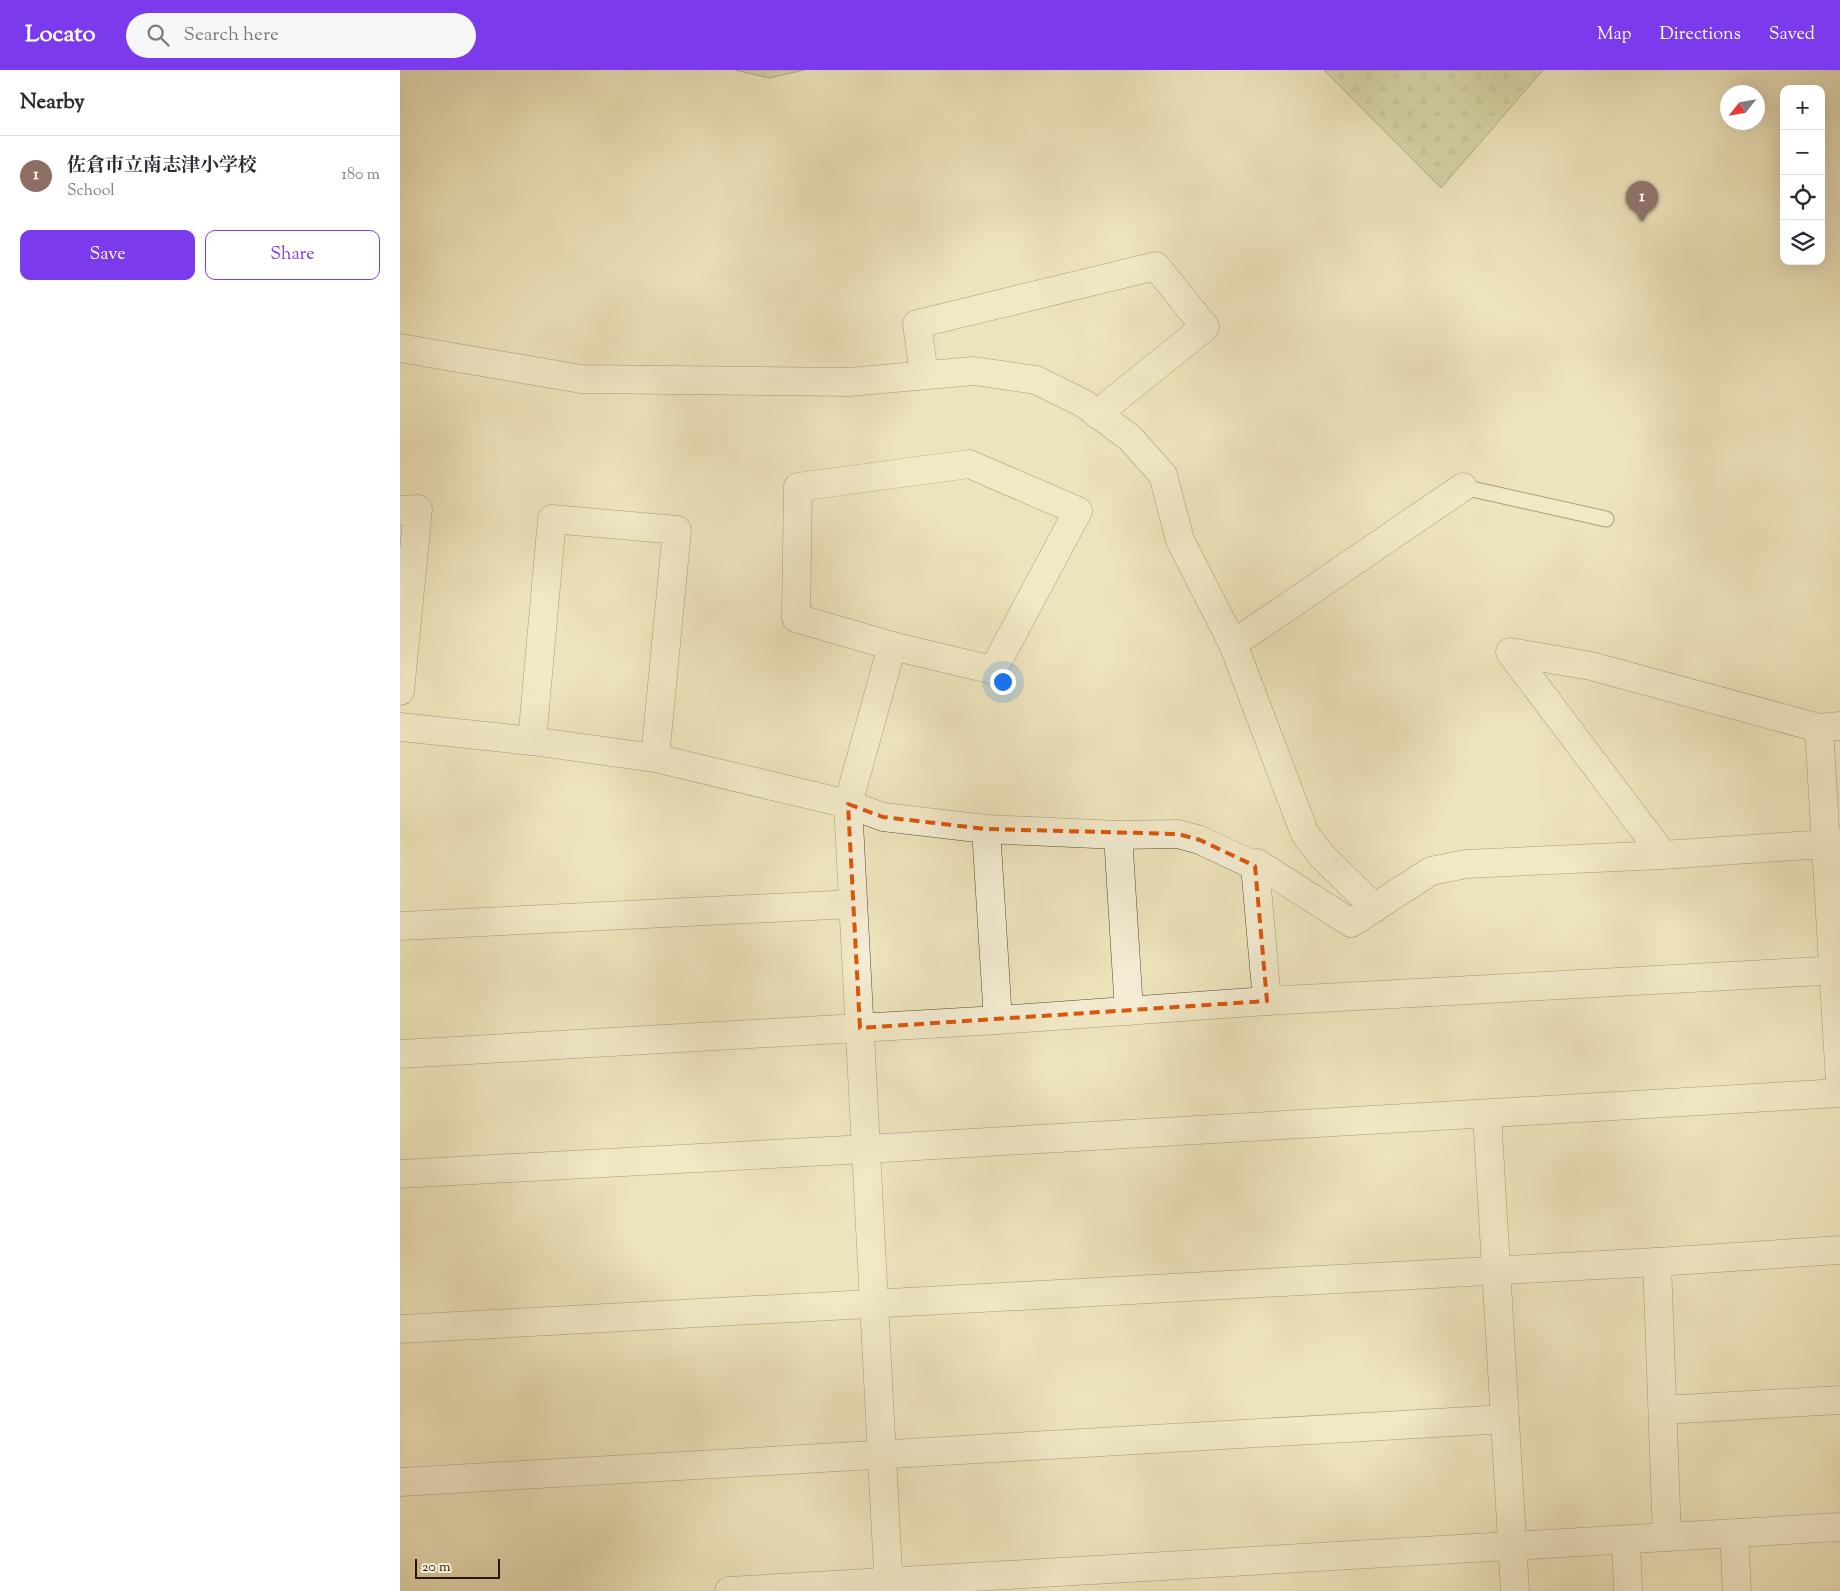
<!DOCTYPE html>
<html lang="en">
<head>
<meta charset="utf-8">
<style>
  :root { --surface:#fff; --page:#f7f7f7; --text:#2b2b33; --muted:#7c7c81; --line:#e1e1e2; --accent:#7c3aed }
  body { margin:0; font-family:"Sorts Mill Goudy","Noto Serif JP",serif; background:var(--page); color:var(--text) }
  .controls { position:absolute; right:15px; top:15px; display:grid; overflow:hidden; border-radius:10px; box-shadow:0 5px 20px #0002 }
  .controls button { width:45px; height:45px; display:grid; place-items:center; padding:0; border:0; border-bottom:1px solid var(--line); background:var(--surface); color:var(--text); font:25px sans-serif }
  .compass { position:absolute; left:1320px; top:15px; width:45px; height:45px; border-radius:50%; background:var(--surface); box-shadow:0 5px 20px #0002; rotate:239deg }
  .scale { position:absolute; left:15px; bottom:12px; width:85px; box-sizing:border-box; padding-left:5px; border:2px solid #251607; border-top:0; font-size:14px; line-height:18px; white-space:nowrap; color:#251607; -webkit-text-stroke:4px #f4edd3; paint-order:stroke }
  .you { position:absolute; left:602px; top:611px; width:18px; height:18px; margin:-12px; border:4px solid #fff; border-radius:50%; background:#1a73e8; box-shadow:0 0 0 8px #1a73e833 }
  .badge { display:grid; place-items:center; width:32px; height:32px; border-radius:50%; background:var(--accent); color:#fff; font-size:16px; font-weight:700 }
  .pin { position:absolute; translate:-50% -41px; filter:drop-shadow(0 1px 2px #0008) }
  .pin::after { content:''; position:absolute; top:26px; width:18px; height:15px; background:inherit; clip-path:polygon(0 0,100% 0,50% 100%) }
  .list { margin:0; padding:0; list-style:none }
  h2 { display:flex; justify-content:space-between; align-items:center; height:65px; margin:0; padding:0 20px; font-size:21px }
  h2 small { font-size:16px; font-weight:400; color:var(--muted) }
  .list li { display:grid; grid-template-columns:32px 1fr auto; gap:15px; align-items:center; box-sizing:border-box; height:80px; padding:0 20px; border-top:1px solid var(--line) }
  .list b { display:block; font-size:19px; white-space:nowrap }
  .list p { margin:0; font-size:16px; white-space:nowrap; color:var(--muted) }
  .list em { font-size:16px; font-style:normal; color:var(--muted) }
  .actions { display:flex; gap:10px; padding:15px 20px }
  .actions a { flex:1; padding:11px 0; border:1px solid var(--accent); border-radius:10px; text-align:center; font-size:18px; color:var(--accent) }
  .actions .main { background:var(--accent); color:#fff }
  .icon { flex:none; width:28px; height:28px; fill:none; stroke:currentColor; stroke-width:2; stroke-linecap:round; stroke-linejoin:round }
  .map { position:relative; flex:none; width:1440px; height:1521px; overflow:hidden }
  header { display:flex; align-items:center; gap:30px; box-sizing:border-box; height:70px; padding:0 25px; background:var(--accent); color:#fff }
  header strong { font-size:24px }
  nav { display:flex; gap:28px; margin-inline-start:auto; font-size:18px }
  .search { width:350px; height:45px; background:var(--page); display:flex; align-items:center; gap:12px; box-sizing:border-box; padding:0 18px; border-radius:28px; color:var(--muted); font-size:19px }
  main { display:flex }
  aside { flex:1; background:var(--surface) }
  .map>svg:first-child { display:block }
  .forest { fill:url(#forest-firs); stroke:#6f6d4c }
  .lines { fill:none; stroke-linecap:round; stroke-linejoin:round }
  .service-casing { stroke:#574a34; stroke-width:17 }
  .minor-casing { stroke:#574a34; stroke-width:29 }
  .tertiary-casing { stroke:#574a34; stroke-width:29 }
  .service { stroke:#f4edd3; stroke-width:15 }
  .minor { stroke:#f4edd3; stroke-width:28 }
  .tertiary { stroke:#f4edd3; stroke-width:28 }
  .marked { fill:none; stroke:#de560c; stroke-width:4; stroke-dasharray:10 6; stroke-linejoin:round }
</style>
</head>
<body>
<header>
<strong>Locato</strong>
<div class="search"><svg class="icon" aria-label="search" viewBox="0 0 24 24"><circle cx="10" cy="10" r="6"/><path d="M15 15l6 6"/></svg>Search here</div>
<nav><a>Map</a><a>Directions</a><a>Saved</a></nav>
</header>
<main>
<aside>
<h2>Nearby<small></small></h2>
<ul class="list">
<li><span class="badge" style="background:#8d6e63">1</span><div><b>佐倉市立南志津小学校</b><p>School</p></div><em>180 m</em></li>
</ul>
<div class="actions"><a class="main">Save</a><a>Share</a></div>
</aside>
<div class="map">
<svg width="1440" height="1521" viewBox="0 0 1440 1521">
  <defs>
    <pattern id="forest-firs" width="22" height="20" patternUnits="userSpaceOnUse" patternTransform="scale(1.25)"><rect width="22" height="20" fill="#b9c491"/><path d="M5 1l3.5 6h-7zM16 11l3.5 6h-7z" fill="#9fa87c"/></pattern>
  </defs>
  <rect width="100%" height="100%" fill="#eee4bc"/>
  <filter id="stains"><feTurbulence type="fractalNoise" baseFrequency=".004" numOctaves="4"/><feColorMatrix values="0 0 0 0 .2 0 0 0 0 .09 0 0 0 0 .02 0 0 0 .5 -.17"/></filter>
  <radialGradient id="worn" r=".72"><stop offset=".6" stop-color="#630" stop-opacity="0"/><stop offset="1" stop-color="#630" stop-opacity=".3"/></radialGradient>
  <g class="forest">
    <path d="M335,0H404L369,8Z"/>
    <path d="M924,0H1143L1041,118Z"/>
  </g>
  <g class="lines">
    <g class="service-casing">
      <path id="service" d="M1063,417L1206,449"/>
    </g>
    <g class="minor-casing">
      <g id="minor">
        <path d="M0,278L181,309L449,312L574,301L636,310L683,333L730,368L763,405L780,470L833,574L905,764L922,786L975,838"/>
        <path d="M524,305L517,254L756,196L805,257L697,344"/>
        <path d="M569,394L678,441L593,600L492,576L396,548L398,417Z"/>
        <path d="M0,440L18,439L0,621"/>
        <path d="M833,574L1063,417"/>
        <path d="M0,657L132,671L255,688L448,734L483,747L586,759L718,765L778,764L800,770L855,796L857,793L951,853L1031,801L1066,794L1263,785L1440,773"/>
        <path d="M1419,658L1440,1012"/>
        <path d="M132,671L152,449L277,460L255,688"/>
        <path d="M586,759L598,950"/>
        <path d="M718,765L729,941"/>
        <path d="M1263,785L1110,582L1191,596L1419,658L1440,656"/>
        <path d="M855,796L867,931"/>
        <path d="M0,856L453,834"/>
        <path d="M0,984L598,950L867,931L1440,900"/>
        <path d="M1087,1044L1115,1521"/>
        <path d="M0,1104L466,1079L1440,1023"/>
        <path d="M1257,1192L1267,1467"/>
        <path d="M1263,1340L1440,1330"/>
        <path d="M0,1412L1105,1349"/>
        <path d="M1334,1464L1337,1521"/>
        <path d="M1226,1470L1228,1521"/>
        <path d="M329,1521L1440,1457"/>
        <path d="M489,1521L448,734L492,576"/>
      </g>
    </g>
    <g class="tertiary-casing">
      <path id="tertiary" d="M0,1259L1257,1192L1440,1180"/>
    </g>
    <use href="#service" class="service"/>
    <use href="#minor" class="minor"/>
    <use href="#tertiary" class="tertiary"/>
  </g>
  <path d="M0 0H1440V1521H0ZM448,734L483,747L586,759L778,764L800,770L855,796L867,931L460,958Z" fill="#eee4bc" fill-opacity=".55" fill-rule="evenodd"/>
  <path class="marked" d="M448,734L483,747L586,759L778,764L800,770L855,796L867,931L460,958Z"/>
  <rect width="100%" height="100%" filter="url(#stains)"/>
  <rect width="100%" height="100%" fill="url(#worn)"/>
</svg>
<div class="controls">
<button>+</button>
<button>−</button>
<button><svg class="icon" aria-label="locate" viewBox="0 0 24 24"><circle cx="12" cy="12" r="6"/><path d="M12 2v4M12 18v4M2 12h4M18 12h4"/></svg></button>
<button><svg class="icon" aria-label="layers" viewBox="0 0 24 24"><path d="M12 4l9 5-9 5-9-5zM3 14l9 5 9-5"/></svg></button>
</div>
<svg class="compass" viewBox="-18 -18 36 36"><path d="M0-13l5 13h-10z" fill="#e53935"/><path d="M0 13l5-13h-10z" fill="#7c7c81"/></svg>
<div class="scale">20 m</div>
<div class="you"></div>
<div class="pin badge" style="left:1242px;top:152px;background:#8d6e63">1</div>
</div>
</main>
</body>
</html>
